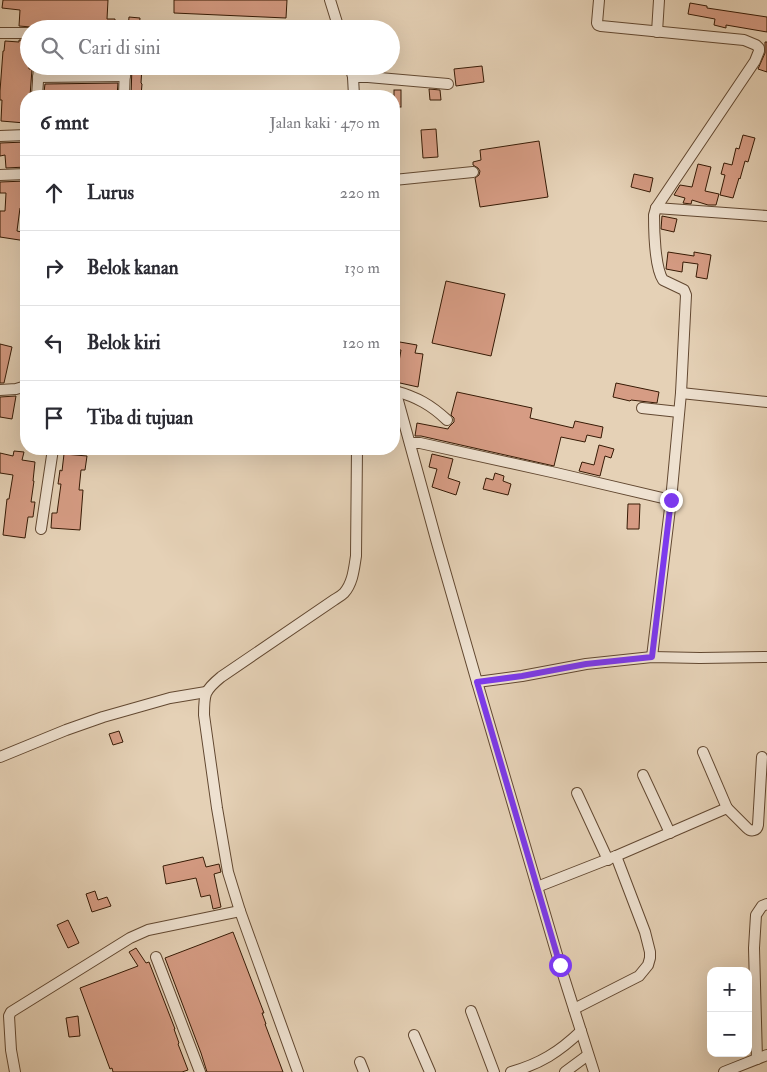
<!DOCTYPE html>
<html lang="id">
<head>
<meta charset="utf-8">
<style>
  :root { --surface:#fff; --page:#f7f7f7; --text:#2b2b33; --muted:#7c7c81; --line:#e1e1e2 }
  body { margin:0; font-family:"IM FELL Double Pica",serif; background:var(--page); color:var(--text) }
  .controls { position:absolute; right:15px; bottom:15px; display:grid; overflow:hidden; border-radius:10px; box-shadow:0 5px 20px #0002 }
  .controls button { width:45px; height:45px; display:grid; place-items:center; padding:0; border:0; border-bottom:1px solid var(--line); background:var(--surface); color:var(--text); font:25px sans-serif }
  .stop { position:absolute; width:15px; height:15px; margin:-11px; border:4px solid #7c3aed; border-radius:50%; background:#fff }
  .stop.end { background:#7c3aed; border-color:#fff; box-shadow:0 1px 5px #0008 }
  .list { margin:0; padding:0; list-style:none }
  h2 { display:flex; justify-content:space-between; align-items:center; height:65px; margin:0; padding:0 20px; font-size:21px }
  h2 small { font-size:16px; font-weight:400; color:var(--muted) }
  .list li { display:grid; grid-template-columns:32px 1fr auto; gap:15px; align-items:center; box-sizing:border-box; height:75px; padding:0 20px; border-top:1px solid var(--line) }
  .list b { display:block; font-size:19px; white-space:nowrap }
  .list em { font-size:16px; font-style:normal; color:var(--muted) }
  .icon { flex:none; width:28px; height:28px; fill:none; stroke:currentColor; stroke-width:2; stroke-linecap:round; stroke-linejoin:round }
  .map { position:relative; flex:none; width:767px; height:1072px; overflow:hidden }
  .search { position:absolute; background:var(--surface); box-shadow:0 5px 20px #0002; left:20px; top:20px; width:380px; height:55px; display:flex; align-items:center; gap:12px; box-sizing:border-box; padding:0 18px; border-radius:28px; color:var(--muted); font-size:19px }
  .panel { position:absolute; background:var(--surface); box-shadow:0 5px 20px #0002; left:20px; top:90px; width:380px; height:365px; border-radius:20px }
  .map>svg:first-child { display:block }
  .building { fill:#d69c84; stroke:#361a05 }
  .lines { fill:none; stroke-linecap:round; stroke-linejoin:round }
  .minor-casing { stroke:#624831; stroke-width:12 }
  .minor { stroke:#eee1d0; stroke-width:10 }
  .route { stroke:#7c3aed; stroke-width:6 }
</style>
</head>
<body>
<div class="map">
<svg width="767" height="1072" viewBox="0 0 767 1072">
  <rect width="100%" height="100%" fill="#e5d1b6"/>
  <filter id="stains"><feTurbulence type="fractalNoise" baseFrequency=".004" numOctaves="4"/><feColorMatrix values="0 0 0 0 .2 0 0 0 0 .09 0 0 0 0 .02 0 0 0 .5 -.17"/></filter>
  <radialGradient id="worn" r=".72"><stop offset=".6" stop-color="#630" stop-opacity="0"/><stop offset="1" stop-color="#630" stop-opacity=".3"/></radialGradient>
  <g class="building">
    <path d="M3,0H108L107,19H115V29H55L19,26L20,10L2,8Z"/>
    <path d="M174,0H287L286,18L174,13Z"/>
    <path d="M690,3L707,6V8L767,17V32L726,25V28L714,25L715,19L688,14Z"/>
    <path d="M129,17L140,18L139,29H128Z"/>
    <path d="M19,40H29V69H32L30,96H26L25,123L1,121L2,100H0V91L3,51H4L5,41L19,42Z"/>
    <path d="M765,42H767V72L758,69L765,53Z"/>
    <path d="M46,66H112V69L46,70Z"/>
    <path d="M132,66H142L141,83L142,84L141,96H131Z"/>
    <path d="M482,66L484,82L456,86L454,69Z"/>
    <path d="M118,83L117,96H83L63,94V96H51V93L44,92L45,84Z"/>
    <path d="M429,89L440,90L441,100H430Z"/>
    <rect x="394" y="90" width="7" height="17"/>
    <path d="M436,129L438,157L423,158L421,130Z"/>
    <path d="M743,135L755,138L748,162L745,161L740,179L739,178L733,198L720,195L725,175L721,174L724,163L732,165L736,148L739,149Z"/>
    <path d="M539,141L548,197L480,207L475,178L479,175L480,171L478,168L473,165V162L481,160L480,150Z"/>
    <path d="M26,142V167L6,168L5,155L0,156V143Z"/>
    <path d="M698,164L711,167L705,191L719,194L716,205H708L692,200L691,204L683,203L685,198L674,195L680,185L692,187Z"/>
    <path d="M634,174L653,178L650,192L631,187Z"/>
    <path d="M26,181V208H20L17,231L26,233V241L0,237V211H5L6,193H0V182Z"/>
    <path d="M662,216L677,219L674,232L661,229Z"/>
    <path d="M668,252L694,256V252L711,255L707,279L696,277L698,264L683,262L682,272L666,269Z"/>
    <path d="M446,281L505,294L491,356L432,343Z"/>
    <path d="M394,341L417,345L415,353L423,354L418,387L400,383L396,379L401,350L394,349Z"/>
    <path d="M0,344L12,347L4,383H0Z"/>
    <path d="M616,383L659,392L657,403L631,400L630,401L613,397Z"/>
    <path d="M457,392L532,408L530,418L573,428L575,421L603,427L601,438L587,435L585,442L561,437L554,466L421,436H415L417,423L448,429L449,427L454,422V418L451,415Z"/>
    <path d="M16,396L12,419L0,417V397Z"/>
    <path d="M599,445L614,449L611,458L605,456L600,476L579,471L582,462L594,465Z"/>
    <path d="M14,451L24,452L22,460L35,462L33,481H34L31,502H35L33,517H28L25,538L3,535L7,499H9L13,475L0,473V453L13,456Z"/>
    <path d="M64,454L87,456L85,470H81L79,490H83L80,530L51,528L52,513H57L61,484H58L60,470L62,471Z"/>
    <path d="M432,454L453,459L448,478L460,482L456,495L432,487L437,469L429,467Z"/>
    <path d="M495,473L504,476L503,481L511,484L508,495L483,489L486,478L493,480Z"/>
    <path d="M628,504H640L639,529H627Z"/>
    <path d="M119,731L123,742L113,745L109,734Z"/>
    <path d="M203,857L206,867L219,864L221,872L214,874L221,907L213,909L210,895L201,897L196,878L166,884L163,866Z"/>
    <path d="M95,891L98,900L107,897L111,906L92,912L86,894Z"/>
    <path d="M68,920L79,943L68,948L57,925Z"/>
    <path d="M233,932L264,1013H262L266,1024H265L283,1072H207L201,1053L165,958Z"/>
    <path d="M136,948L146,963L149,962L175,1029H174L179,1043L178,1044L188,1070L182,1072H113L112,1068L110,1069L80,988L138,966L129,952Z"/>
    <path d="M78,1016L80,1036L69,1037L66,1018Z"/>
  </g>
  <g class="lines">
    <g class="minor-casing">
      <g id="minor">
        <path d="M330,0L339,29"/>
        <path d="M599,0L597,23L598,25L601,26L744,40L756,45L759,48V51L755,61L656,208L654,215C654,230 655,268 663,280L684,290L686,295L681,393L671,500L652,657"/>
        <path d="M657,32L659,0"/>
        <path d="M0,33H29"/>
        <path d="M350,66L353,77L354,96"/>
        <path d="M38,77L125,76"/>
        <path d="M353,77H368L448,84"/>
        <path d="M37,96L39,66"/>
        <path d="M124,96L125,66"/>
        <path d="M0,136L26,135"/>
        <path d="M0,175L26,174"/>
        <path d="M394,180L473,172"/>
        <path d="M656,208L767,216"/>
        <path d="M394,386L437,543L477,682L560,965L594,1072"/>
        <path d="M0,390L16,389L26,386"/>
        <path d="M395,391C417,397 431,405 447,420"/>
        <path d="M681,393L767,402"/>
        <path d="M642,408L679,412"/>
        <path d="M410,443H420L556,473L671,500"/>
        <path d="M41,529L53,449"/>
        <path d="M477,682L522,676L586,664L652,657L700,658L767,657"/>
        <path d="M703,752L727,808"/>
        <path d="M0,757L66,730L103,717L170,698L206,692"/>
        <path d="M643,775L670,833"/>
        <path d="M577,793L608,860"/>
        <path d="M537,887L616,856L727,808L747,828C751,832 757,831 758,825L762,757"/>
        <path d="M156,957L200,1072"/>
        <path d="M574,1009L639,976L648,965L650,958V952L645,932L616,856"/>
        <path d="M471,1011L494,1072"/>
        <path d="M414,1035L430,1072"/>
        <path d="M757,1059L754,948L756,915L762,906L767,904"/>
        <path d="M360,1062L364,1072"/>
        <path d="M15,1072L11,1050L9,1016L11,1012L130,938L148,930L240,911"/>
        <path d="M298,1072L240,911L228,872L217,808L204,715C204,694 204,691 221,677L334,600C337,598 341,596 344,593C353,583 354,568 356,556L357,449"/>
        <path d="M511,1072C540,1064 559,1052 581,1031"/>
        <path d="M565,1072L588,1055"/>
        <path d="M724,1072L767,1055"/>
      </g>
    </g>
    <use href="#minor" class="minor"/>
  </g>
  <g class="lines">
    <path class="route" d="M560,965L477,682L522,676L586,664L652,657L671,500"/>
  </g>
  <rect width="100%" height="100%" filter="url(#stains)"/>
  <rect width="100%" height="100%" fill="url(#worn)"/>
</svg>
<div class="controls">
<button>+</button>
<button>−</button>
</div>
<div class="stop" style="left:560px;top:965px"></div>
<div class="stop end" style="left:671px;top:500px"></div>
<div class="search"><svg class="icon" aria-label="search" viewBox="0 0 24 24"><circle cx="10" cy="10" r="6"/><path d="M15 15l6 6"/></svg>Cari di sini</div>
<section class="panel">
<h2>6 mnt<small>Jalan kaki · 470 m</small></h2>
<ul class="list">
<li><svg class="icon" aria-label="ahead" viewBox="0 0 24 24"><path d="M12 20V5M6 11l6-6 6 6"/></svg><div><b>Lurus</b></div><em>220 m</em></li>
<li><svg class="icon" aria-label="right" viewBox="0 0 24 24"><path d="M7 20v-9h11M14 6l5 5-5 5"/></svg><div><b>Belok kanan</b></div><em>130 m</em></li>
<li><svg class="icon" aria-label="left" viewBox="0 0 24 24"><path d="M17 20v-9H6M10 6l-5 5 5 5"/></svg><div><b>Belok kiri</b></div><em>120 m</em></li>
<li><svg class="icon" aria-label="arrive" viewBox="0 0 24 24"><path d="M6 21V4h12l-3 4 3 4H6"/></svg><div><b>Tiba di tujuan</b></div></li>
</ul>
</section>
</div>
</body>
</html>
